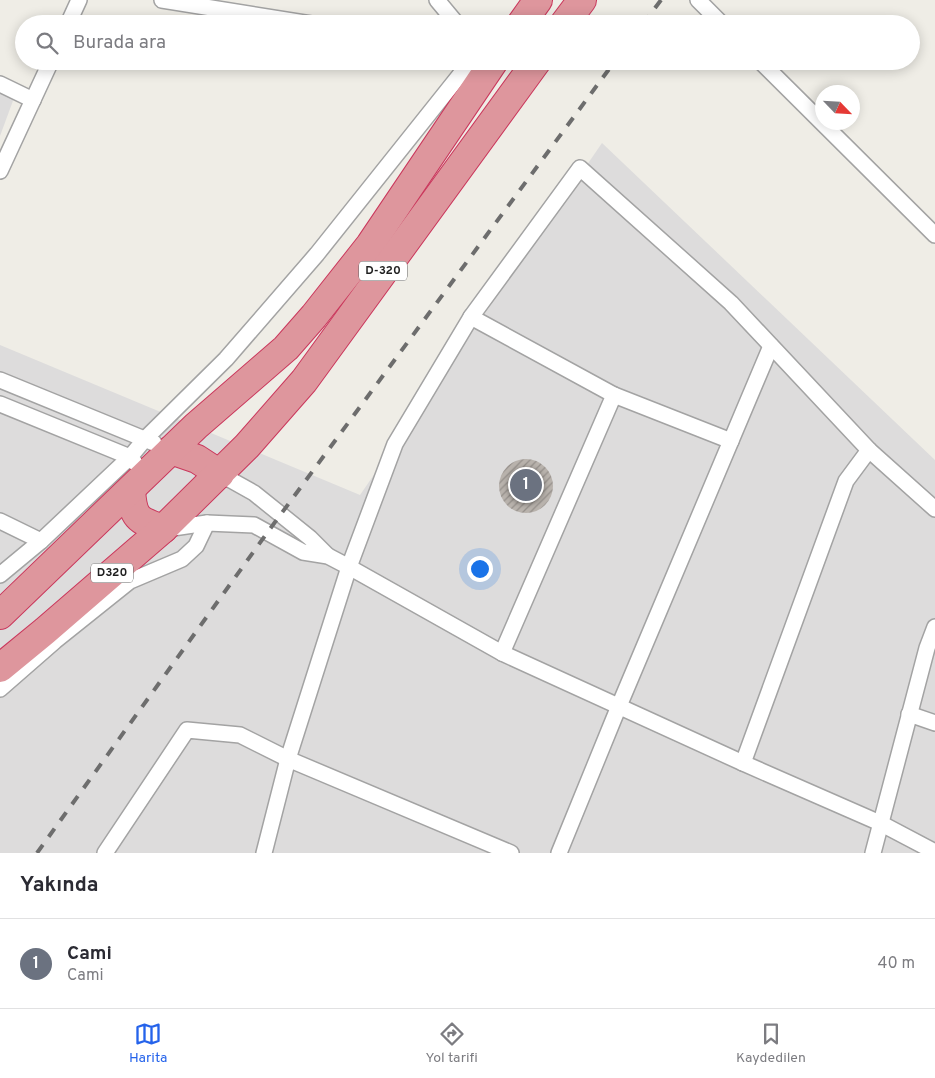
<!DOCTYPE html>
<html lang="tr">
<head>
<meta charset="utf-8">
<style>
  :root { --surface:#fff; --page:#f7f7f7; --text:#2b2b33; --muted:#7c7c81; --line:#e1e1e2; --accent:#2563eb }
  body { margin:0; font-family:Overpass,sans-serif; background:var(--page); color:var(--text) }
  .compass { position:absolute; left:815px; top:85px; width:45px; height:45px; border-radius:50%; background:var(--surface); box-shadow:0 2px 12px #0003; rotate:115deg }
  .you { position:absolute; left:479px; top:568px; width:18px; height:18px; margin:-12px; border:4px solid #fff; border-radius:50%; background:#1a73e8; box-shadow:0 0 0 8px #1a73e833 }
  .badge { display:grid; place-items:center; width:32px; height:32px; border-radius:50%; background:var(--accent); color:#fff; font-size:16px; font-weight:700 }
  .pin { position:absolute; translate:-50% -50%; border:2px solid #fff; box-shadow:0 1px 5px #0006 }
  .list { margin:0; padding:0; list-style:none }
  h2 { display:flex; justify-content:space-between; align-items:center; height:65px; margin:0; padding:0 20px; font-size:21px }
  h2 small { font-size:16px; font-weight:400; color:var(--muted) }
  .list li { display:grid; grid-template-columns:32px 1fr auto; gap:15px; align-items:center; box-sizing:border-box; height:90px; padding:0 20px; border-top:1px solid var(--line) }
  .list b { display:block; font-size:19px; white-space:nowrap }
  .list p { margin:0; font-size:16px; white-space:nowrap; color:var(--muted) }
  .list em { font-size:16px; font-style:normal; color:var(--muted) }
  .icon { flex:none; width:28px; height:28px; fill:none; stroke:currentColor; stroke-width:2; stroke-linecap:round; stroke-linejoin:round }
  .map { position:relative; flex:none; width:935px; height:853px; overflow:hidden }
  .search { position:absolute; background:var(--surface); box-shadow:0 2px 12px #0003; left:15px; right:15px; top:15px; height:55px; display:flex; align-items:center; gap:12px; box-sizing:border-box; padding:0 18px; border-radius:28px; color:var(--muted); font-size:19px }
  .sheet { height:155px; background:var(--surface) }
  nav { display:flex; justify-content:space-around; align-items:center; box-sizing:border-box; height:70px; border-top:1px solid var(--line); background:var(--surface); font-size:14px; color:var(--muted) }
  nav a { display:grid; justify-items:center; gap:2px }
  nav .on { color:var(--accent) }
  .map>svg:first-child { display:block }
  .residential { fill:#dddcdc }
  .building { fill:url(#building-hatch) }
  .lines { fill:none; stroke-linecap:round; stroke-linejoin:round }
  .street-casing { stroke:#a3a3a3; stroke-width:18 }
  .highway-casing { stroke:#ca375c; stroke-width:30 }
  .street { stroke:#fff; stroke-width:15 }
  .highway { stroke:#de969d; stroke-width:28 }
  .rail { stroke:#6d6d6d; stroke-width:4; stroke-dasharray:10 10; stroke-linecap:butt }
  .labels { text-anchor:middle; dominant-baseline:central; stroke-width:4; stroke-linejoin:round; paint-order:stroke }
  .shield { fill:#fff; stroke:#626262; stroke-width:1 }
  .shield-label { font-size:12px; font-weight:bold; fill:#1f1f1f }
</style>
</head>
<body>
<div class="map">
<svg width="935" height="853" viewBox="0 0 935 853">
  <defs>
    <pattern id="building-hatch" width="6" height="6" patternUnits="userSpaceOnUse" patternTransform="scale(1.25)"><rect width="6" height="6" fill="#b8b2ac"/><path d="M-1 1l2-2M0 6l6-6M5 7l2-2" fill="none" stroke="#95908b"/></pattern>
  </defs>
  <rect width="100%" height="100%" fill="#efede6"/>
  <g class="residential">
    <path d="M0,90L14,98L0,136Z"/>
    <path d="M602,143L935,460V853H0V345L360,495Z"/>
  </g>
  <circle class="building" cx="526" cy="486" r="27"/>
  <g class="lines">
    <g class="street-casing">
      <g id="street">
        <path d="M162,0L311,24"/>
        <path d="M437,0L457,24"/>
        <path d="M698,0L722,24"/>
        <path d="M68,24L79,0"/>
        <path d="M760,61L935,235"/>
        <path d="M0,84L33,100"/>
        <path d="M0,171L51,61"/>
        <path d="M471,317L614,395L502,653"/>
        <path d="M0,380L154,443"/>
        <path d="M614,395L731,441"/>
        <path d="M0,404L130,457L135,463"/>
        <path d="M869,450L935,509"/>
        <path d="M220,474L254,493L310,538L328,556"/>
        <path d="M0,521L41,541"/>
        <path d="M166,529L207,523L254,525L303,552L328,556L349,567L502,653L743,763L880,823L935,852"/>
        <path d="M0,575L41,541L130,457L145,439L226,359L317,254L471,61"/>
        <path d="M0,689L55,641L130,581L182,559L196,546L207,523"/>
        <path d="M909,714L935,723"/>
        <path d="M105,853L187,730L240,735L288,759L511,853"/>
        <path d="M264,853L288,759L349,567L395,444L471,317L580,168L731,303L869,450L846,481L743,763"/>
        <path d="M559,853L619,706L771,346"/>
        <path d="M873,853L927,648L935,627"/>
      </g>
    </g>
    <g class="highway-casing">
      <g id="highway">
        <path d="M521,24L538,0"/>
        <path d="M564,24L582,0"/>
        <path d="M171,450L197,459L220,474"/>
        <path d="M131,490C133,518 137,520 163,529"/>
        <path d="M0,615L196,426L286,348L314,316L370,245L494,61"/>
        <path d="M0,668L45,631L163,529L247,446L304,381L537,61"/>
      </g>
    </g>
    <use href="#street" class="street"/>
    <use href="#highway" class="highway"/>
    <g class="rail">
      <path d="M643,24L661,0"/>
      <path d="M37,853L267,533L615,61"/>
    </g>
  </g>
  <g class="labels">
    <g class="shield">
      <rect x="359" y="261.5" width="48" height="19" rx="4"/>
      <rect x="91" y="563.5" width="42" height="19" rx="4"/>
    </g>
    <g class="shield-label">
      <text x="383" y="271">D-320</text>
      <text x="112" y="573">D320</text>
    </g>
  </g>
</svg>
<svg class="compass" viewBox="-18 -18 36 36"><path d="M0-13l5 13h-10z" fill="#e53935"/><path d="M0 13l5-13h-10z" fill="#7c7c81"/></svg>
<div class="you"></div>
<div class="pin badge" style="left:526px;top:485px;background:#6b7280">1</div>
<div class="search"><svg class="icon" aria-label="search" viewBox="0 0 24 24"><circle cx="10" cy="10" r="6"/><path d="M15 15l6 6"/></svg>Burada ara</div>
</div>
<section class="sheet">
<h2>Yakında<small></small></h2>
<ul class="list">
<li><span class="badge" style="background:#6b7280">1</span><div><b>Cami</b><p>Cami</p></div><em>40 m</em></li>
</ul>
</section>
<nav>
<a class="on"><svg class="icon" aria-label="map" viewBox="0 0 24 24"><path d="M3 6l6-2 6 2 6-2v14l-6 2-6-2-6 2zM9 4v14M15 6v14"/></svg>Harita</a>
<a><svg class="icon" aria-label="directions" viewBox="0 0 24 24"><path d="M12 3l9 9-9 9-9-9zM9 14v-3h6M13 9l2 2-2 2"/></svg>Yol tarifi</a>
<a><svg class="icon" aria-label="saved" viewBox="0 0 24 24"><path d="M7 4h10v16l-5-4-5 4z"/></svg>Kaydedilen</a>
</nav>
</body>
</html>
